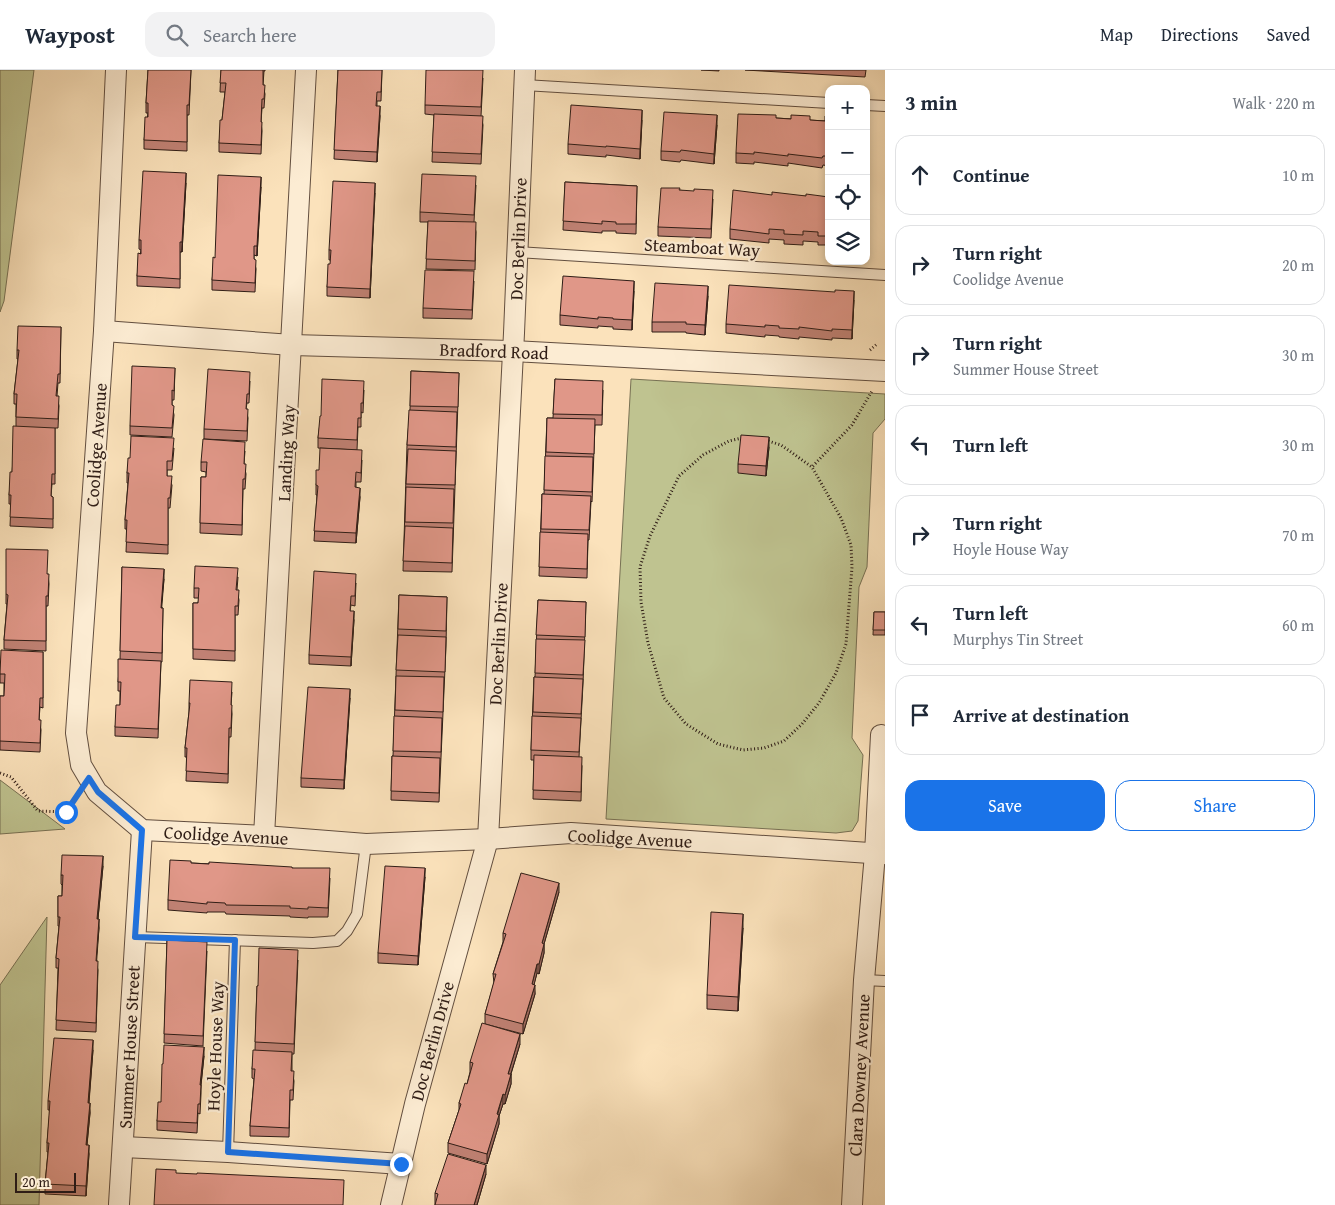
<!DOCTYPE html>
<html lang="en">
<head>
<meta charset="utf-8">
<style>
  :root { --surface:#fff; --page:#f2f2f3; --text:#1f2937; --muted:#747a83; --line:#e0e1e3; --accent:#1a73e8 }
  body { margin:0; font-family:"Gentium Book Plus",serif; background:var(--page); color:var(--text) }
  .controls { position:absolute; right:15px; top:15px; display:grid; overflow:hidden; border-radius:10px; box-shadow:0 2px 8px #0003 }
  .controls button { width:45px; height:45px; display:grid; place-items:center; padding:0; border:0; border-bottom:1px solid var(--line); background:var(--surface); color:var(--text); font:25px sans-serif }
  .scale { position:absolute; left:15px; bottom:12px; width:61px; box-sizing:border-box; padding-left:5px; border:2px solid #2f1d16; border-top:0; font-size:14px; line-height:18px; white-space:nowrap; color:#2f1d16; -webkit-text-stroke:4px #fcecd3; paint-order:stroke }
  .stop { position:absolute; width:15px; height:15px; margin:-11px; border:4px solid #1a73e8; border-radius:50%; background:#fff }
  .stop.end { background:#1a73e8; border-color:#fff; box-shadow:0 1px 5px #0008 }
  .list { margin:0; padding:0; list-style:none }
  h2 { display:flex; justify-content:space-between; align-items:center; height:65px; margin:0; padding:0 20px; font-size:21px }
  h2 small { font-size:16px; font-weight:400; color:var(--muted) }
  .list li { display:grid; grid-template-columns:32px 1fr auto; gap:15px; align-items:center; box-sizing:border-box; height:80px; margin:0 10px 10px; padding:0 10px; border:1px solid var(--line); border-radius:15px }
  .list b { display:block; font-size:19px; white-space:nowrap }
  .list p { margin:0; font-size:16px; white-space:nowrap; color:var(--muted) }
  .list em { font-size:16px; font-style:normal; color:var(--muted) }
  .actions { display:flex; gap:10px; padding:15px 20px }
  .actions a { flex:1; padding:11px 0; border:1px solid var(--accent); border-radius:15px; text-align:center; font-size:18px; color:var(--accent) }
  .actions .main { background:var(--accent); color:#fff }
  .icon { flex:none; width:28px; height:28px; fill:none; stroke:currentColor; stroke-width:2; stroke-linecap:round; stroke-linejoin:round }
  .map { position:relative; flex:none; width:885px; height:1135px; overflow:hidden }
  header { display:flex; align-items:center; gap:30px; box-sizing:border-box; height:70px; padding:0 25px; background:var(--surface); border-bottom:1px solid var(--line) }
  header strong { font-size:24px }
  nav { display:flex; gap:28px; margin-inline-start:auto; font-size:18px }
  .search { width:350px; height:45px; background:var(--page); display:flex; align-items:center; gap:12px; box-sizing:border-box; padding:0 18px; border-radius:15px; color:var(--muted); font-size:19px }
  main { display:flex }
  aside { flex:1; background:var(--surface) }
  .map>svg:first-child { display:block }
  .green { fill:#bfc390; stroke:#777053 }
  .lines { fill:none; stroke-linecap:round; stroke-linejoin:round }
  .lane-casing { stroke:#624e3f; stroke-width:12 }
  .street-casing { stroke:#624e3f; stroke-width:22 }
  .path { stroke:#2f1d16; stroke-width:3; stroke-dasharray:1 2.5; stroke-linecap:butt }
  .lane { stroke:#fcecd3; stroke-width:10 }
  .street { stroke:#fcecd3; stroke-width:20 }
  .wall { fill:#c18275; stroke:#2f1d16 }
  .shaded-wall { fill:#9d6a5f; stroke:#2f1d16 }
  .building { fill:#e09788; stroke:#2f1d16 }
  .route { stroke:#1a73e8; stroke-width:6 }
  .labels { text-anchor:middle; dominant-baseline:central; stroke-width:4.5; stroke-linejoin:round; paint-order:stroke }
  .street-label { font-size:18px; fill:#2f1d16; stroke:#fcecd3 }
</style>
</head>
<body>
<header>
<strong>Waypost</strong>
<div class="search"><svg class="icon" aria-label="search" viewBox="0 0 24 24"><circle cx="10" cy="10" r="6"/><path d="M15 15l6 6"/></svg>Search here</div>
<nav><a>Map</a><a>Directions</a><a>Saved</a></nav>
</header>
<main>
<div class="map">
<svg width="885" height="1135" viewBox="0 0 885 1135">
  <rect width="100%" height="100%" fill="#fbe2bb"/>
  <filter id="stains"><feTurbulence type="fractalNoise" baseFrequency=".004" numOctaves="4"/><feColorMatrix values="0 0 0 0 .2 0 0 0 0 .09 0 0 0 0 .02 0 0 0 .5 -.17"/></filter>
  <radialGradient id="worn" r=".72"><stop offset=".6" stop-color="#630" stop-opacity="0"/><stop offset="1" stop-color="#630" stop-opacity=".3"/></radialGradient>
  <g class="green">
    <path d="M0,0H34L4,231L0,242Z"/>
    <path d="M631,309L885,324V349L873,363L867,497L859,517L852,668L863,685L858,751L852,761L836,763L606,749Z"/>
    <path d="M0,710L65,759L0,764Z"/>
    <path d="M47,847L39,1135H0V915Z"/>
  </g>
  <g class="lines">
    <g class="lane-casing">
      <g id="lane">
        <path d="M524,15L829,33"/>
        <path d="M866,35L885,36"/>
        <path d="M517,182L885,205"/>
        <path d="M135,867L313,873L337,871L347,861L357,844L366,774"/>
        <path d="M864,910L885,911"/>
        <path d="M228,1082L235,870"/>
      </g>
    </g>
    <g class="street-casing">
      <g id="street">
        <path d="M116,0L104,261L76,663L81,695L97,722L142,760L264,766L366,774L488,769L571,763L885,784"/>
        <path d="M104,261L292,275L513,281L885,301"/>
        <path d="M264,766L306,0"/>
        <path d="M123,1077L228,1082L401,1094"/>
        <path d="M119,1134L142,760"/>
        <path d="M391,1135L415,1034L488,769L514,263L525,0"/>
        <path d="M852,1135L864,910L875,784L881,665"/>
      </g>
    </g>
    <g class="path">
      <path d="M870,280L877,274"/>
      <path d="M742,368L729,371L703,385L679,406L650,466L640,497L641,532L648,573L664,628L686,654L718,674L743,680L764,678L784,671L802,654L819,633L836,603L846,574L852,497L851,475L841,448L812,397L852,355L872,321"/>
      <path d="M765,370L781,375L812,397"/>
      <path d="M0,703L11,707L38,741L66,742L76,727"/>
    </g>
    <use href="#lane" class="lane"/>
    <use href="#street" class="street"/>
  </g>
  <g class="wall">
    <path d="M148,0H191L189,45H187V81L144,79V70L148,43H146V33Z"/>
    <path d="M221,0H265V1H264L263,15L265,24L264,38H262L261,52L262,61L261,84L219,82V73L222,50L225,22H220Z"/>
    <path d="M338,0H382L381,31H377V36L380,46L377,92L334,89Z"/>
    <path d="M701,0H719V1Z"/>
    <path d="M745,0H866L865,7Z"/>
    <path d="M483,8L481,46L483,55L481,94L432,92L434,45L425,44V35Z"/>
    <path d="M829,47V96L823,95L822,98L788,93V96L754,92V94L736,93V83L776,48L825,51Z"/>
    <path d="M642,50L640,89L606,85V87L568,84V74Z"/>
    <path d="M717,55L714,94L681,90L680,92L661,90V81Z"/>
    <path d="M565,112L637,116L636,164L616,163V161H602V163L563,160Z"/>
    <path d="M186,113L182,182H180V218L137,216V206L141,180L139,179V170Z"/>
    <path d="M476,115L474,152L476,162L475,200L426,199L428,152H420V142Z"/>
    <path d="M261,117L257,186L254,185V189L256,199L255,222L212,220V210L215,188Z"/>
    <path d="M680,120L713,129L711,168L658,166V157Z"/>
    <path d="M375,123L370,228L327,226V217L331,190H329V180Z"/>
    <path d="M772,125L829,127V175H818V172L803,171V175L784,174V170L769,169V173L730,169V159Z"/>
    <path d="M474,211L472,249L423,248V238Z"/>
    <path d="M634,221L632,260L613,259V257L598,256V258L560,255V245Z"/>
    <path d="M708,226L705,265L686,263V262H652V252Z"/>
    <path d="M854,230L852,269L832,268V270L799,267V269L779,267V266L765,265V267L726,263V254Z"/>
    <path d="M61,257L60,313H58L57,326L59,336L58,358H55V414H52L51,426L53,427V458L10,456L11,434H9V425L12,402L16,356V334H14V324L18,289H17V280Z"/>
    <path d="M175,298L174,330H172V335L174,345L172,367L130,365V356Z"/>
    <path d="M411,301L459,303L452,502L403,501L407,375L410,340Z"/>
    <path d="M555,309L603,320L602,355H595L592,432L591,431L589,470H588L587,508L539,506L542,424H544L547,348H553Z"/>
    <path d="M250,311L249,333H247L246,339L248,348L247,371L204,369V359Z"/>
    <path d="M364,320L363,343L361,342V357H358L357,380L318,378V368L321,346Z"/>
    <path d="M769,377L766,406L738,403V394Z"/>
    <path d="M174,378L172,400H167V406L172,415L170,438H168V484L126,482L127,459H125V450L128,413H127V403L130,388Z"/>
    <path d="M245,381L244,394L246,404L245,419H243L242,465L200,463L201,407H206V402L201,401V392Z"/>
    <path d="M362,390L361,412H356V417L360,427L356,473L314,471L317,425H316V415L319,400Z"/>
    <path d="M122,497L164,509L161,538H163L162,592H161L158,668L115,666V657L120,635V621H118V612L120,590Z"/>
    <path d="M48,504L49,514L48,536H46V581L4,579V570L7,534H6V524Z"/>
    <path d="M238,507L237,520L239,530L238,545H235V591L193,589V533H198L199,528H194V518Z"/>
    <path d="M356,513L355,536L351,535L350,541L354,550L351,596L309,594V585Z"/>
    <path d="M399,525L447,527L446,576L439,732L391,730L392,686H393Z"/>
    <path d="M538,530L586,532L583,614L579,687L582,696L581,731L533,729L534,690H531V680L534,607H535Z"/>
    <path d="M874,542H885V565H873Z"/>
    <path d="M43,582V638L40,637L39,650L41,660L40,682L0,680V626H4V613H0V603Z"/>
    <path d="M232,622L231,635L232,644L231,667H229L228,713L186,711L187,687H185V678L189,642V633Z"/>
    <path d="M350,628L344,719L301,717V708Z"/>
    <path d="M191,793L292,798L330,808L328,847H308V848L290,847V846L226,844L225,842H207V843L168,840V830Z"/>
    <path d="M103,796L98,849L99,858L96,891L98,900L96,962L56,960L58,898H56V888L59,856H58V826H62V815L61,814V805Z"/>
    <path d="M425,807L418,895L378,893V883Z"/>
    <path d="M559,822L544,874V883L539,904L537,903L534,914L535,924L523,964L485,954V944L494,913L493,904L503,872V863Z"/>
    <path d="M743,858L738,941L707,939V925Z"/>
    <path d="M167,870L207,881L203,976L164,973Z"/>
    <path d="M298,890L294,984H292V1001L294,1011L293,1030H290L289,1067L250,1066V1056L254,1009L252,1008V999L255,980L257,916H258Z"/>
    <path d="M520,974L511,1004V1014L505,1034H503L499,1046V1054L487,1094L448,1083V1073L459,1040V1033L467,1014L470,1002V992Z"/>
    <path d="M93,980L89,1033L90,1043L87,1075L89,1084L86,1126L45,1124V1114L48,1082H47V1073L50,1040H48V1031Z"/>
    <path d="M204,986L201,1015V1024L200,1044L198,1043L197,1063L157,1060V1051L161,1032Z"/>
    <path d="M486,1104L477,1135H435V1123Z"/>
  </g>
  <g class="shaded-wall">
    <path d="M380,36V46L377,92V82Z"/>
    <path d="M642,40V50L640,89V79Z"/>
    <path d="M717,45V55L714,94V84Z"/>
    <path d="M186,103V113L182,182V172Z"/>
    <path d="M261,107V117L257,186V176Z"/>
    <path d="M375,113V123L370,228V219Z"/>
    <path d="M634,211V221L632,260V250Z"/>
    <path d="M708,216V226L705,265V255Z"/>
    <path d="M854,221V230L852,269V260Z"/>
    <path d="M769,367V377L766,406V396Z"/>
    <path d="M360,418V427L356,473V463Z"/>
    <path d="M164,499V509L161,547V538Z"/>
    <path d="M354,541V550L351,596V587Z"/>
    <path d="M350,619V628L344,719V710Z"/>
    <path d="M103,786V796L97,858V849Z"/>
    <path d="M425,798V807L418,895V886Z"/>
    <path d="M559,813V822L544,874V883L539,904V894L542,873Z"/>
    <path d="M743,844V858L738,941V927Z"/>
    <path d="M99,849V858L96,900V891Z"/>
    <path d="M537,894V903L532,923V914Z"/>
    <path d="M535,915V924L523,964V954Z"/>
    <path d="M520,964V974L508,1013V1004Z"/>
    <path d="M93,970V980L88,1042V1033Z"/>
    <path d="M204,977V986L200,1024V1015Z"/>
    <path d="M511,1004V1014L505,1034V1025Z"/>
    <path d="M503,1024V1034L499,1046V1054L487,1094V1084Z"/>
    <path d="M90,1033V1043L86,1084V1075Z"/>
    <path d="M89,1075V1084L86,1126V1116Z"/>
    <path d="M486,1095V1104L477,1135H474Z"/>
  </g>
  <g class="building">
    <path d="M148,0H191L189,35H187V72L144,70L145,47H148V33H146Z"/>
    <path d="M221,0H263V15H265L264,29H262L261,52H262L261,75L219,73L220,50H222L226,13H220Z"/>
    <path d="M338,0H382L381,22H377L376,36H380L377,82L334,80Z"/>
    <path d="M426,0H483L481,37L425,35Z"/>
    <path d="M571,35L642,40L640,79L606,76V77L568,74Z"/>
    <path d="M664,42L717,45L714,84L681,80L680,82L661,81Z"/>
    <path d="M434,44L483,46L481,84L432,82Z"/>
    <path d="M738,44L776,45V48L791,49V45L810,46V50L825,51V46L829,47V86H823L822,88L788,84V86L754,82V84L736,83Z"/>
    <path d="M143,101L186,103L182,172H180V209L137,206L138,183L141,184V170H139Z"/>
    <path d="M422,104L476,106L474,145L420,142Z"/>
    <path d="M218,105L261,107L257,176H254V189L256,190L255,213L212,210L213,187L215,188Z"/>
    <path d="M333,111L375,113L370,219L327,217L328,194H330L331,180H329Z"/>
    <path d="M565,112L637,116L636,154H616V152L602,151V154L563,151Z"/>
    <path d="M661,118H680L679,120L694,121V119L713,120L711,159L658,157Z"/>
    <path d="M733,120L772,125V122L806,126V124L829,127V166H818V162L803,161V165L784,164V160L769,159V164L730,159Z"/>
    <path d="M428,151L476,152L475,191L426,189Z"/>
    <path d="M425,200L474,201L472,240L423,238Z"/>
    <path d="M563,206L634,211L632,250L613,249V248L598,247V249L560,245Z"/>
    <path d="M655,213L708,216L705,255L686,254V252H652Z"/>
    <path d="M729,215L835,222V220L854,221L852,260L832,259V261L799,257V259L779,258V256L765,255V257L726,254Z"/>
    <path d="M18,256L61,257L60,304H58L56,326H59L58,349L16,347L17,324H14L19,280H17Z"/>
    <path d="M132,296L175,298L174,321L172,320V335L174,336L172,358L130,356Z"/>
    <path d="M208,299L250,302L249,324H247L246,339H248L247,361L204,359Z"/>
    <path d="M411,301L459,303L458,337L410,336Z"/>
    <path d="M322,309L364,311L363,333H361V348H358L357,370L318,368L320,346H321Z"/>
    <path d="M555,309L603,311L602,345L553,344Z"/>
    <path d="M409,340L457,342L456,377L407,375Z"/>
    <path d="M547,348L595,349L594,384L546,382Z"/>
    <path d="M13,356L55,358V404H52L51,426L53,427V449L10,447L11,425H9L10,402H12Z"/>
    <path d="M741,365L769,367L766,396L738,394Z"/>
    <path d="M131,366L174,368L172,391H167V406H172L170,428H168V475L126,472L127,450H125L129,403H127L128,388H130Z"/>
    <path d="M203,369L245,372L244,394H246L245,409H243L242,455L200,453L201,407H206L207,392H201Z"/>
    <path d="M320,378L362,380L361,403L356,402L355,417L360,418L356,463L314,461L318,416L316,415V400H319Z"/>
    <path d="M408,379L456,381L455,415L406,414Z"/>
    <path d="M545,386L593,387L592,422L544,420Z"/>
    <path d="M406,417L454,419L453,453L405,452Z"/>
    <path d="M542,424L591,426L589,460L541,459Z"/>
    <path d="M405,456L453,458L452,493L403,491Z"/>
    <path d="M540,462L588,464L587,499L539,497Z"/>
    <path d="M6,479L48,480L47,504H49L48,526H46V571L4,570L8,525L6,524Z"/>
    <path d="M195,496L238,498L236,520H239L238,536H235V581L193,579V533H198L199,518H194Z"/>
    <path d="M122,497L164,499L161,538H163L162,583L120,581Z"/>
    <path d="M314,501L356,504L355,526H351L350,541H354L351,587L309,585Z"/>
    <path d="M399,525L447,527L446,561L398,559Z"/>
    <path d="M538,530L586,532L585,567L536,565Z"/>
    <path d="M874,542H885V560H873Z"/>
    <path d="M398,565L446,567L445,602L396,600Z"/>
    <path d="M536,569L585,570L583,605L535,603Z"/>
    <path d="M1,580L43,582V628H40L39,650H41L40,673L0,671V626H4L5,604H0Z"/>
    <path d="M118,589L161,591L158,659L115,657L116,635H120L121,612H118Z"/>
    <path d="M396,606L444,607L443,642L395,640Z"/>
    <path d="M534,607L583,609L581,644L533,642Z"/>
    <path d="M190,610L232,612L231,635H232L231,658H229L228,704L186,701L187,678H185L190,633H189Z"/>
    <path d="M308,617L350,619L344,710L301,708Z"/>
    <path d="M394,646L442,648L441,682L393,681Z"/>
    <path d="M532,646L581,648L579,682L531,680Z"/>
    <path d="M534,685L582,687L581,722L533,720Z"/>
    <path d="M392,686L440,688L439,723L391,721Z"/>
    <path d="M62,785L103,786L97,849H99L96,891H98L96,953L56,950L59,889L56,888L60,847H58V826H62L63,805H61Z"/>
    <path d="M170,790L191,791V793L209,794V792L292,797V798H330L328,838L308,837V839L290,838V836L226,835L225,833L207,832V834L168,830Z"/>
    <path d="M385,796L425,798L418,886L378,883Z"/>
    <path d="M521,803L559,813L542,873L544,874L539,894H537L532,914L535,915L523,954L485,944L496,904H493L506,864L503,863Z"/>
    <path d="M711,842L743,844L738,927L707,925Z"/>
    <path d="M167,870L207,872L203,966L164,964Z"/>
    <path d="M259,878L298,880L294,974L255,972L257,916H258Z"/>
    <path d="M482,953L520,964L508,1004H511L505,1025L503,1024L497,1044L499,1045L487,1084L448,1073L461,1034L459,1033L465,1013L467,1014L473,993L470,992Z"/>
    <path d="M54,968L93,970L88,1033H90L86,1075H89L86,1116L45,1114L49,1073H47L50,1031H48Z"/>
    <path d="M164,975L204,977L200,1015H201L200,1034H198L197,1053L157,1051L158,1032H161L162,994H163Z"/>
    <path d="M253,980L292,982L291,1001H294L293,1020H290L289,1058L250,1056L255,999H252Z"/>
    <path d="M448,1084L486,1095L474,1135H475H435L438,1124L435,1123Z"/>
    <path d="M156,1099L176,1100V1103L197,1104V1103L344,1110L343,1135H154Z"/>
  </g>
  <g class="lines">
    <path class="route" d="M66,742L89,708L98,722L142,760L135,867L235,870L228,1082L401,1094"/>
  </g>
  <g class="labels">
    <g class="street-label">
      <text transform="translate(518 169) rotate(-88)">Doc Berlin Drive</text>
      <text transform="translate(702 177) rotate(3)">Steamboat Way</text>
      <text transform="translate(494 281) rotate(2)">Bradford Road</text>
      <text transform="translate(96 375) rotate(-86)">Coolidge Avenue</text>
      <text transform="translate(286 383) rotate(-87)">Landing Way</text>
      <text transform="translate(498 574) rotate(-87)">Doc Berlin Drive</text>
      <text transform="translate(226 765) rotate(3)">Coolidge Avenue</text>
      <text transform="translate(630 768) rotate(3)">Coolidge Avenue</text>
      <text transform="translate(432 971) rotate(-75)">Doc Berlin Drive</text>
      <text transform="translate(215 976) rotate(-88)">Hoyle House Way</text>
      <text transform="translate(129 977) rotate(-87)">Summer House Street</text>
      <text transform="translate(859 1005) rotate(-87)">Clara Downey Avenue</text>
    </g>
  </g>
  <rect width="100%" height="100%" filter="url(#stains)"/>
  <rect width="100%" height="100%" fill="url(#worn)"/>
</svg>
<div class="controls">
<button>+</button>
<button>−</button>
<button><svg class="icon" aria-label="locate" viewBox="0 0 24 24"><circle cx="12" cy="12" r="6"/><path d="M12 2v4M12 18v4M2 12h4M18 12h4"/></svg></button>
<button><svg class="icon" aria-label="layers" viewBox="0 0 24 24"><path d="M12 4l9 5-9 5-9-5zM3 14l9 5 9-5"/></svg></button>
</div>
<div class="scale">20 m</div>
<div class="stop" style="left:66px;top:742px"></div>
<div class="stop end" style="left:401px;top:1094px"></div>
</div>
<aside>
<h2>3 min<small>Walk · 220 m</small></h2>
<ul class="list">
<li><svg class="icon" aria-label="ahead" viewBox="0 0 24 24"><path d="M12 20V5M6 11l6-6 6 6"/></svg><div><b>Continue</b></div><em>10 m</em></li>
<li><svg class="icon" aria-label="right" viewBox="0 0 24 24"><path d="M7 20v-9h11M14 6l5 5-5 5"/></svg><div><b>Turn right</b><p>Coolidge Avenue</p></div><em>20 m</em></li>
<li><svg class="icon" aria-label="right" viewBox="0 0 24 24"><path d="M7 20v-9h11M14 6l5 5-5 5"/></svg><div><b>Turn right</b><p>Summer House Street</p></div><em>30 m</em></li>
<li><svg class="icon" aria-label="left" viewBox="0 0 24 24"><path d="M17 20v-9H6M10 6l-5 5 5 5"/></svg><div><b>Turn left</b></div><em>30 m</em></li>
<li><svg class="icon" aria-label="right" viewBox="0 0 24 24"><path d="M7 20v-9h11M14 6l5 5-5 5"/></svg><div><b>Turn right</b><p>Hoyle House Way</p></div><em>70 m</em></li>
<li><svg class="icon" aria-label="left" viewBox="0 0 24 24"><path d="M17 20v-9H6M10 6l-5 5 5 5"/></svg><div><b>Turn left</b><p>Murphys Tin Street</p></div><em>60 m</em></li>
<li><svg class="icon" aria-label="arrive" viewBox="0 0 24 24"><path d="M6 21V4h12l-3 4 3 4H6"/></svg><div><b>Arrive at destination</b></div></li>
</ul>
<div class="actions"><a class="main">Save</a><a>Share</a></div>
</aside>
</main>
</body>
</html>
